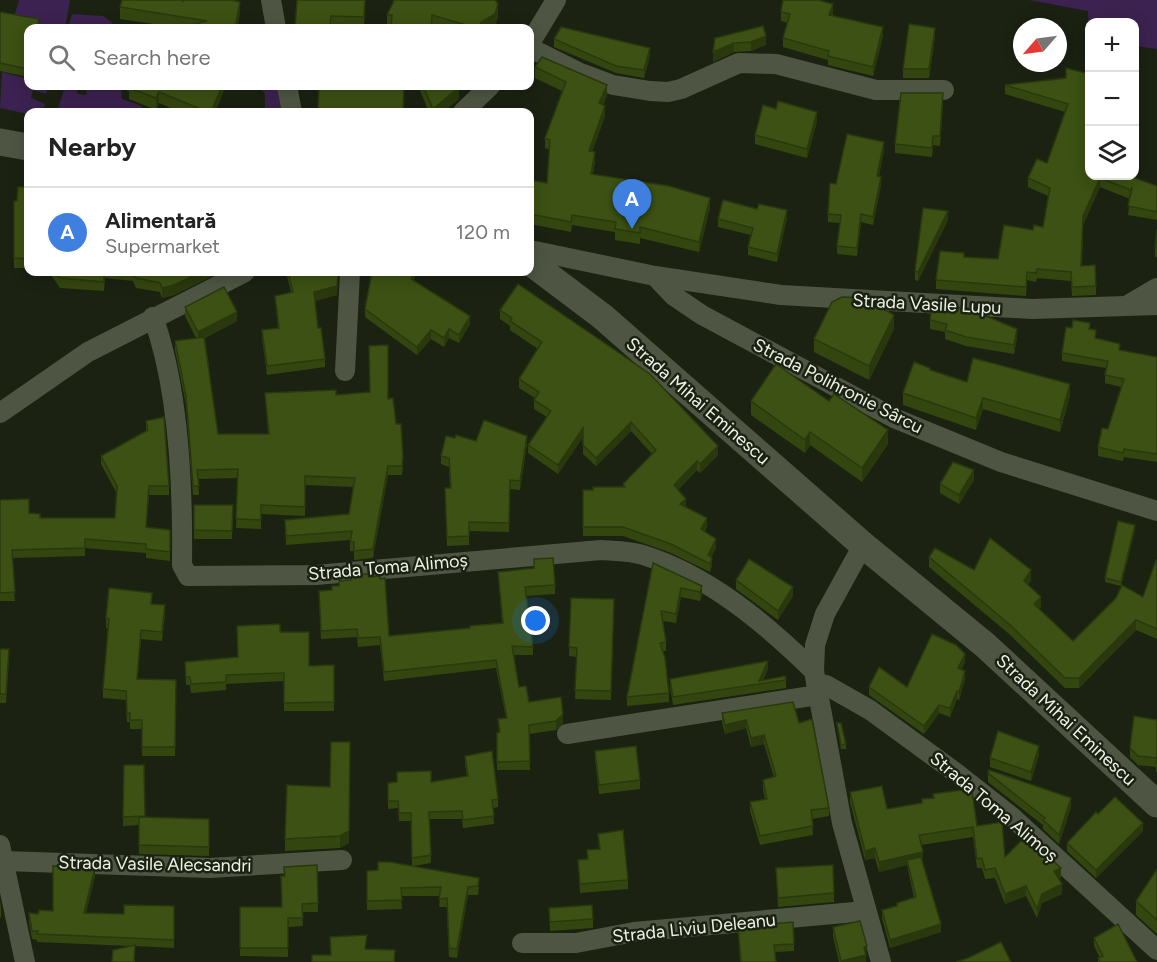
<!DOCTYPE html>
<html lang="en">
<head>
<meta charset="utf-8">
<style>
  :root { --surface:#fff; --page:#f6f6f6; --text:#222; --muted:#767676; --line:#e0e0e0; --accent:#0f766e }
  body { margin:0; font-family:Figtree,sans-serif; background:var(--page); color:var(--text) }
  .controls { position:absolute; right:18px; top:18px; display:grid; overflow:hidden; border-radius:12px; box-shadow:0 3px 15px #0003 }
  .controls button { width:54px; height:54px; display:grid; place-items:center; padding:0; border:0; border-bottom:2px solid var(--line); background:var(--surface); color:var(--text); font:30px sans-serif }
  .compass { position:absolute; left:1013px; top:18px; width:54px; height:54px; border-radius:50%; background:var(--surface); box-shadow:0 3px 15px #0003; rotate:242deg }
  .you { position:absolute; left:536px; top:621px; width:21px; height:21px; margin:-15px; border:4px solid #fff; border-radius:50%; background:#1a73e8; box-shadow:0 0 0 9px #1a73e833 }
  .badge { display:grid; place-items:center; width:39px; height:39px; border-radius:50%; background:var(--accent); color:#fff; font-size:20px; font-weight:700 }
  .pin { position:absolute; translate:-50% -50px; filter:drop-shadow(0 2px 3px #0008) }
  .pin::after { content:''; position:absolute; top:32px; width:21px; height:18px; background:inherit; clip-path:polygon(0 0,100% 0,50% 100%) }
  .list { margin:0; padding:0; list-style:none }
  h2 { display:flex; justify-content:space-between; align-items:center; height:78px; margin:0; padding:0 24px; font-size:26px }
  h2 small { font-size:20px; font-weight:400; color:var(--muted) }
  .list li { display:grid; grid-template-columns:39px 1fr auto; gap:18px; align-items:center; box-sizing:border-box; height:90px; padding:0 24px; border-top:2px solid var(--line) }
  .list b { display:block; font-size:22px; white-space:nowrap }
  .list p { margin:0; font-size:20px; white-space:nowrap; color:var(--muted) }
  .list em { font-size:20px; font-style:normal; color:var(--muted) }
  .icon { flex:none; width:33px; height:33px; fill:none; stroke:currentColor; stroke-width:2; stroke-linecap:round; stroke-linejoin:round }
  .map { position:relative; flex:none; width:1157px; height:962px; overflow:hidden }
  .search { position:absolute; background:var(--surface); box-shadow:0 3px 15px #0003; left:24px; top:24px; width:510px; height:66px; display:flex; align-items:center; gap:15px; box-sizing:border-box; padding:0 21px; border-radius:12px; color:var(--muted); font-size:22px }
  .panel { position:absolute; background:var(--surface); box-shadow:0 3px 15px #0003; left:24px; top:108px; width:510px; height:168px; border-radius:12px }
  .map>svg:first-child { display:block }
  .green { fill:#3c2250 }
  .lines { fill:none; stroke-linecap:round; stroke-linejoin:round }
  .street { stroke:#4e5643; stroke-width:20 }
  .secondary { stroke:#4e5643; stroke-width:27 }
  .wall { fill:#344610 }
  .shaded-wall { fill:#2a390d }
  .building { fill:#3c5113; stroke:#2a390d; stroke-width:1.5 }
  .labels { text-anchor:middle; dominant-baseline:central; stroke-width:5; stroke-linejoin:round; paint-order:stroke }
  .street-label { font-size:18px; fill:#edf2e7; stroke:#1b2212 }
</style>
</head>
<body>
<div class="map">
<svg width="1157" height="962" viewBox="0 0 1157 962">
  <rect width="100%" height="100%" fill="#1b2212"/>
  <g class="green">
    <path d="M19,0H70L65,28H42L12,23Z"/>
    <path d="M1029,0H1157V49L1135,46L1134,22H1090L1089,32L1088,11Z"/>
    <path d="M72,14L103,16L113,23L102,28H68Z"/>
    <path d="M2,72L28,79V86H49L46,94L33,90L31,98L45,104L42,112L28,114L0,108Z"/>
    <path d="M65,86H74L78,94L86,95L87,86H121L122,99L142,106L140,112H57Z"/>
    <path d="M236,86H280L285,112H265V94L262,90L237,89Z"/>
  </g>
  <g class="lines">
    <g class="street">
      <path d="M271,0L276,28"/>
      <path d="M530,43L556,0"/>
      <path d="M530,48L578,72L613,85L650,91L668,92L681,89L739,63L776,64L876,90H944"/>
      <path d="M287,86L292,112"/>
      <path d="M463,112L490,86"/>
      <path d="M530,250L655,276L781,295L1032,309L1157,305"/>
      <path d="M655,276L674,296L702,315L894,418L1001,462L1157,511"/>
      <path d="M1128,305L1157,288"/>
      <path d="M153,317C179,388 183,489 182,565L188,576L316,575L601,550C615,551 630,551 643,555C708,575 766,624 814,671"/>
      <path d="M345,371L350,272"/>
      <path d="M0,413L88,352L245,272"/>
      <path d="M863,545L825,614L815,645L814,671L842,823L881,962"/>
      <path d="M816,683L826,685L870,710L955,772L1011,816L1157,950"/>
      <path d="M567,734L818,695"/>
      <path d="M0,845L25,962"/>
      <path d="M4,861L210,868L342,860"/>
      <path d="M522,943H576L634,932L866,911"/>
    </g>
    <g class="secondary">
      <path d="M0,142L28,147"/>
      <path d="M530,262L603,317L863,545L985,645L1157,804"/>
    </g>
  </g>
  <g class="wall">
    <path d="M297,0H365L364,26L331,24Z"/>
    <path d="M120,7L240,13L237,28H178H180L120,19Z"/>
    <path d="M0,12L39,19V28H28V77L0,71Z"/>
    <path d="M781,12L833,14V15L883,36L873,76L828,65V60L783,47V38L788,23L781,21Z"/>
    <path d="M387,15L498,17L495,26L491,28H436L432,27H387Z"/>
    <path d="M935,37L929,78H903V69Z"/>
    <path d="M715,38L766,45L751,51L734,52L713,62Z"/>
    <path d="M554,39L650,56L644,78L616,73L554,47Z"/>
    <path d="M535,67L607,95L603,105L605,116L592,152L595,162L593,174L710,208L699,252L640,238V244L615,240V232L572,225L571,232L530,224V180L547,183L550,150L545,148V138L562,91L535,78Z"/>
    <path d="M1066,78L1089,176L1137,179L1157,186V220L1128,215L1130,199L1100,187L1083,225L1082,266L1096,286V295L1072,296L1071,281L1037,278L1036,282L1027,280L1026,296L936,289V280L964,257L998,259L1033,230L1043,227L1048,196L1028,187V178L1047,163L1065,112L1005,94V85Z"/>
    <path d="M126,86H226L215,112H180L159,103L156,110L129,99V91L126,90Z"/>
    <path d="M418,86H455L459,99L443,112H429Z"/>
    <path d="M943,102L940,146L933,145L932,157L895,153V144Z"/>
    <path d="M817,121L807,158L755,144V135Z"/>
    <path d="M884,150L879,176L881,185L873,225L861,222L857,256L837,254V246L840,223L828,222V214L836,184Z"/>
    <path d="M28,175V268H14V201H17L26,187Z"/>
    <path d="M757,209L787,218L777,262L748,255V247L751,235L718,227V219Z"/>
    <path d="M948,220L918,281L915,280V271Z"/>
    <path d="M1157,229V257H1155V248Z"/>
    <path d="M49,272H220L174,295L162,298L160,292L136,288L133,281L105,278L104,291L60,288Z"/>
    <path d="M286,272H338L337,295L315,301L318,328L325,359V367L267,375L262,338V330L278,328L275,296L291,292Z"/>
    <path d="M414,280L470,324L459,343L449,338L444,347L431,339L417,355L365,317V309Z"/>
    <path d="M185,307L237,321L205,338L218,434H268L265,393L336,395L388,399L396,424L403,465L402,475H388L373,558L354,560V551H350V540L286,545L285,520L349,514L353,487L305,485V516L261,514V529L236,528L238,478L198,479L199,495H193L186,405L175,350V341L196,338L185,316Z"/>
    <path d="M500,310L718,455L700,473L697,470L678,490L686,507L707,527L705,531L716,548L711,557L712,566L710,572L671,553L623,536H583V490H593L623,487V484L652,454L631,431L596,466L583,454V437L558,474L528,453V445L547,417L534,409V400L535,398L519,388V379L538,349L510,330V326L500,319Z"/>
    <path d="M930,320L1017,338L1014,354L966,346L945,339V332L930,329Z"/>
    <path d="M894,329L869,380L814,352V339Z"/>
    <path d="M1090,329L1096,338L1120,351L1157,357V462L1124,457L1123,461L1098,456V447L1108,429L1121,387L1105,383V375L1106,368L1062,361V353Z"/>
    <path d="M930,370L967,382L1070,396L1060,432L983,409L976,430L903,405V393Z"/>
    <path d="M751,401L888,444L862,482L810,445L805,453L751,415Z"/>
    <path d="M146,421L169,486V495H149L146,527L170,530V561L146,558V553L85,548V556L12,558L15,601H0V500L40,518H115L117,494L101,464V456L146,431Z"/>
    <path d="M455,438L476,441L527,444L520,490L510,489L509,532L469,531V545L447,546L445,497L450,488L449,467L441,464V456Z"/>
    <path d="M974,480L959,504L940,493V484Z"/>
    <path d="M194,505H233L232,539H194Z"/>
    <path d="M1135,530L1121,586L1105,582V578Z"/>
    <path d="M929,557L974,570L1031,580L1028,585L1041,607L1039,609L1073,641L1143,597L1157,561V639L1136,630L1079,688H1065L1008,633L929,567Z"/>
    <path d="M534,559L555,585V594L526,596L533,647V655H513L519,687L529,702L563,723L556,730L529,734L530,770H497V733L499,732L498,719L506,718L496,668L384,681L380,645L358,647L357,637L321,639L319,591L332,590L351,580L369,577L389,636L470,628L502,623L498,572L534,568Z"/>
    <path d="M653,563L702,586V595L700,601L681,597L676,623L663,621L666,642V651H663L669,693V702L627,706V697Z"/>
    <path d="M736,580L793,596L778,620L736,589Z"/>
    <path d="M571,598L614,599L611,700L575,699L577,657L569,656Z"/>
    <path d="M152,604L165,615L162,641L141,639L137,679L176,680L175,756H142V729H130V722H127L126,700L103,698V689L108,628H106V618Z"/>
    <path d="M280,632L309,666L334,665V711H284V681L226,684V690L191,693L190,685H186L185,662L238,657Z"/>
    <path d="M0,649L9,658L6,703H0Z"/>
    <path d="M965,662L962,669L965,679L959,700L957,699L950,717L939,713L924,734L869,695V687H907Z"/>
    <path d="M768,669L763,680H786V688L673,705L670,687V679Z"/>
    <path d="M722,713L799,723L829,808V816L812,819L813,835L760,845L750,811V802L765,799L763,789V780L774,777L764,744L751,747L746,728L725,734L722,722Z"/>
    <path d="M1157,720V772H1156V767L1138,765L1130,757V748Z"/>
    <path d="M837,723L846,744V749H841Z"/>
    <path d="M595,751L640,780V789L599,794L595,760Z"/>
    <path d="M1039,755L1031,781L990,767V758Z"/>
    <path d="M465,756L498,799V807L493,808L494,824L463,828L462,819H429L431,863L414,866L479,887L478,895H468L457,958L449,957L447,907H439L440,896H401L402,909L367,910V871L378,870L412,866L411,821H399L398,808L388,809V783L431,782L467,777L465,764Z"/>
    <path d="M124,765L145,817L209,819V856L139,854V825L123,826Z"/>
    <path d="M988,773L1071,807L1059,844L1043,829V825L988,782Z"/>
    <path d="M330,787L349,843L340,848L285,851V839Z"/>
    <path d="M850,792L887,809L922,803L933,798V794L977,826L1005,857L1061,878L1059,879L1062,894L1042,903L1037,918L1026,896L1005,904L995,878L985,879L982,868H977L973,837L921,845L923,862L941,932L890,948L882,918V910L897,906V903L914,898L907,865L879,872L875,858L865,860L850,802Z"/>
    <path d="M1143,831L1096,878L1067,851V843Z"/>
    <path d="M598,834L628,880V889L580,893L578,860L587,859V850L599,849Z"/>
    <path d="M317,865L318,912H302L303,926L288,927V957L240,956V907H282L284,867Z"/>
    <path d="M776,868L834,893V902L778,907Z"/>
    <path d="M1157,869V934L1136,915V901Z"/>
    <path d="M95,876L86,913L124,914L174,906V948L135,946V962H112L130,946L37,942V940L32,939L29,922V913L38,914L53,911Z"/>
    <path d="M0,900L1,908V917H0Z"/>
    <path d="M549,908L593,919V928L550,931Z"/>
    <path d="M738,927L794,944V951L775,952L776,962H740Z"/>
    <path d="M833,927L867,955H866V962H839L833,936Z"/>
    <path d="M1094,938L1137,962H1098V958H1100L1094,946Z"/>
  </g>
  <g class="shaded-wall">
    <path d="M240,2V13L237,28H235Z"/>
    <path d="M498,4V17L495,26L491,28H479L481,22Z"/>
    <path d="M833,4V14L829,24V15Z"/>
    <path d="M883,27V36L873,76V67Z"/>
    <path d="M935,28V37L929,78V69Z"/>
    <path d="M766,36V45L751,51V42Z"/>
    <path d="M734,43V52L713,62V52Z"/>
    <path d="M650,48V56L644,78V70Z"/>
    <path d="M607,85V95L599,114V103Z"/>
    <path d="M222,86H226L215,112H211Z"/>
    <path d="M459,87V99L443,112H433V109Z"/>
    <path d="M159,92V103L156,110V98Z"/>
    <path d="M943,93V102L940,146V136Z"/>
    <path d="M605,106V116L589,161V151Z"/>
    <path d="M817,112V121L807,158V149Z"/>
    <path d="M884,142V150L877,184V176Z"/>
    <path d="M595,152V162L591,184V174Z"/>
    <path d="M881,177V185L873,225V217Z"/>
    <path d="M1100,178V187L1083,225V216Z"/>
    <path d="M710,198V208L699,252V242Z"/>
    <path d="M787,210V218L777,262V254Z"/>
    <path d="M948,211V220L918,281V272Z"/>
    <path d="M861,214V222L857,256V248Z"/>
    <path d="M201,272H220L174,295L162,298V288Z"/>
    <path d="M338,272L337,295L314,301V292Z"/>
    <path d="M414,272H417L411,287V279Z"/>
    <path d="M237,312V321L198,341V332Z"/>
    <path d="M894,315V329L869,380V366Z"/>
    <path d="M470,316V324L459,343V335Z"/>
    <path d="M449,329V338L444,347V338Z"/>
    <path d="M1017,329V338L1014,354V345Z"/>
    <path d="M431,330V339L417,355V347Z"/>
    <path d="M1070,384V396L1060,432V420Z"/>
    <path d="M983,398V409L976,430V418Z"/>
    <path d="M631,422V431L596,466V458Z"/>
    <path d="M583,428V437L558,474V465Z"/>
    <path d="M888,430V444L862,482V468Z"/>
    <path d="M810,432V445L805,453V440Z"/>
    <path d="M527,436V444L520,490V481Z"/>
    <path d="M718,446V455L700,473V464Z"/>
    <path d="M697,461V470L674,494V485Z"/>
    <path d="M388,466V475L373,558V549Z"/>
    <path d="M974,470V480L959,504V495Z"/>
    <path d="M686,499V507L680,504Z"/>
    <path d="M707,518V527L701,538V529Z"/>
    <path d="M1135,525V530L1121,586V582Z"/>
    <path d="M716,539V548L708,564V555Z"/>
    <path d="M712,558V566L710,572V564Z"/>
    <path d="M1031,570V580L1024,591V581Z"/>
    <path d="M702,586V595L700,601V592Z"/>
    <path d="M793,587V596L778,620V611Z"/>
    <path d="M681,588V597L676,623V614Z"/>
    <path d="M1041,597V607L1034,614V604Z"/>
    <path d="M165,605V615L162,641V632Z"/>
    <path d="M1136,620V630L1079,688V678Z"/>
    <path d="M141,630V639L137,688V679Z"/>
    <path d="M965,654V662L958,676V668Z"/>
    <path d="M768,661V669L761,683L759,681Z"/>
    <path d="M965,671V679L959,700V692Z"/>
    <path d="M957,691V699L950,717V708Z"/>
    <path d="M939,705V713L924,734V726Z"/>
    <path d="M563,714V723L556,730V721Z"/>
    <path d="M746,720V728L725,734V725Z"/>
    <path d="M764,735V744L751,747V738Z"/>
    <path d="M350,742L349,843L340,848V836Z"/>
    <path d="M1039,746V755L1031,781V772Z"/>
    <path d="M1071,798V807L1059,844V835Z"/>
    <path d="M1143,823V831L1096,878V870Z"/>
    <path d="M875,848V858L865,860V851Z"/>
    <path d="M923,852V862L907,860V865L879,872V862Z"/>
    <path d="M95,868V876L84,922V913Z"/>
    <path d="M1061,868V878L1054,881V871Z"/>
    <path d="M1062,884V894L1042,903L1037,918V909L1042,894Z"/>
    <path d="M1026,886V896L1005,904V894Z"/>
    <path d="M468,887V895L457,958V949Z"/>
    <path d="M941,924V932L890,948V940Z"/>
    <path d="M867,946L866,962H841V961Z"/>
  </g>
  <g class="building">
    <path d="M122,0H183V2L184,0H232L240,2L235,28H178L207,21L120,7Z"/>
    <path d="M297,0H365L364,17L331,16L330,28H295Z"/>
    <path d="M394,0H495L498,4L495,14L481,22L479,28H476L432,15L431,28H391L392,15H387L393,3Z"/>
    <path d="M783,0H818L833,4L829,15L883,27L873,67L828,56L829,51L783,38L790,14L781,12Z"/>
    <path d="M0,12L39,19L37,28H28V69L0,63Z"/>
    <path d="M909,24L935,28L929,69H903Z"/>
    <path d="M763,26L766,36L751,42L734,43L713,52L715,38Z"/>
    <path d="M561,27L650,48L644,70L616,66L554,39Z"/>
    <path d="M542,57L607,85L599,103L605,106L589,151L595,152L591,174L669,186L710,198L699,242L640,227V233L615,229L616,222L572,215L571,222L530,214V180L547,183L550,140L545,138L566,82L535,67Z"/>
    <path d="M1066,68L1089,74V176H1134V171L1137,173L1135,178L1157,186V212L1128,206L1132,187L1131,190L1100,178L1083,216L1081,266L1095,265L1096,286L1072,287L1071,272L1037,269L1036,273L1027,272L1026,287L936,280L940,251L964,253V257L998,259L1004,225L1033,230L1034,225L1043,227L1050,188L1028,178L1037,159L1047,163L1068,104L1005,85L1066,78Z"/>
    <path d="M130,86H222L211,112H208L159,92L156,98L129,88Z"/>
    <path d="M319,86H404L403,112H318Z"/>
    <path d="M423,86H455L459,87L433,109Z"/>
    <path d="M901,93H943L940,136H933L932,148L895,144Z"/>
    <path d="M778,101L817,112L807,149L755,135L763,105L776,109Z"/>
    <path d="M847,134L884,142L877,176L881,177L873,217L861,214L857,248L837,246L841,215L828,214L830,183L836,184Z"/>
    <path d="M27,175H28V259L14,258V201H17L18,187H26Z"/>
    <path d="M723,200L757,209L759,204L787,210L777,254L748,247L753,228L718,219Z"/>
    <path d="M923,208L948,211L918,272L915,271Z"/>
    <path d="M1157,229V248H1155Z"/>
    <path d="M55,272H104V282L60,278Z"/>
    <path d="M130,272H201L174,285L162,288L160,283L136,278L133,272Z"/>
    <path d="M288,272H338L337,286L314,292L318,328H321L325,359L267,366L262,330L279,328L275,296L293,292Z"/>
    <path d="M372,272H414L411,279L470,316L459,335L449,329L444,338L431,330L417,347L365,309Z"/>
    <path d="M518,284L650,374L718,446L700,464L697,461L674,485L686,499L680,504L707,518L701,529L716,539L708,555L712,558L710,564L671,544L623,527H583V490H593V487H625L623,484L656,450L631,422L596,458L583,445V428L558,465L528,445L551,411L534,400L539,392L519,379L542,342L510,321L512,318L500,310Z"/>
    <path d="M224,287L237,312L198,332L185,307Z"/>
    <path d="M842,297L863,298L894,315L869,366L814,339L832,302Z"/>
    <path d="M932,306L967,308L1017,329L1014,345L966,337L945,330L947,324L930,320Z"/>
    <path d="M1073,320L1090,323L1089,329L1096,330L1095,338L1120,344L1119,350L1157,357V454L1124,449L1123,453L1098,447L1102,428L1108,429L1124,379L1105,375L1108,361L1062,353L1066,327L1072,328Z"/>
    <path d="M204,337L218,434H269L265,393L336,390V395L370,392L369,346L388,345V399L393,398L396,424H401L403,456L402,466H388L373,549L354,551V542H350L352,531L286,536L285,520L349,514L355,478L305,476V507L261,505V520L236,519L238,469L197,470L199,486H193L186,396L175,341Z"/>
    <path d="M973,358L1070,384L1060,420L983,398L976,418L903,393L914,362L930,368V370L967,382Z"/>
    <path d="M776,364L829,401L834,394L888,430L862,468L810,432L805,440L751,401Z"/>
    <path d="M164,417L169,486H149L146,527L170,530V552L146,549V544L85,539V548L12,550L15,592L0,593V500L29,499V513L40,514V518H115L117,486L101,456L148,430L146,421Z"/>
    <path d="M484,420L527,436L520,481L510,480L509,523L469,522V536L447,537L445,488H451L449,458L441,456L446,436L455,438L456,435L476,441Z"/>
    <path d="M953,462L974,470L959,495L940,484Z"/>
    <path d="M194,505H233L232,531L194,530Z"/>
    <path d="M1118,521L1135,525L1121,582L1105,578Z"/>
    <path d="M990,538L1031,570L1024,581L1041,597L1034,604L1073,641L1116,598L1122,585L1143,597L1156,560L1157,561V629L1136,620L1079,678H1065L1008,623L929,557L935,548L974,570Z"/>
    <path d="M553,558L555,585L525,587L533,647L512,646L519,687L526,686L529,702L561,697L563,714L556,721L529,725L530,761L497,762V733L500,732L498,719L507,718L496,660L384,672L380,637L358,638L357,629L321,631L319,591L332,590V586H339V581L351,580V575L369,574V577L380,576V579L385,578L389,636L470,628V626L503,623L498,572L534,568V559Z"/>
    <path d="M749,559L793,587L778,611L736,580Z"/>
    <path d="M653,563L702,586L700,592L681,588L676,614L661,611L666,642L660,643L665,658L669,693L627,697Z"/>
    <path d="M109,588L152,593L151,604L165,605L162,632L141,630L137,679L176,680L175,747H142V720H130V713H127L126,691L103,689L109,619L106,618Z"/>
    <path d="M571,598L614,599L611,691L575,690L577,648L569,647Z"/>
    <path d="M280,624V632H309V666L334,665V702L284,703V673L226,675V682L191,684L190,677H186L185,662L238,657L237,626Z"/>
    <path d="M932,634L956,645L965,654L958,668L965,671L959,692L957,691L950,708L939,705L924,726L869,687L879,667L907,687Z"/>
    <path d="M0,649H9L6,694H0Z"/>
    <path d="M768,661L759,681L785,676L786,680L673,697L670,679Z"/>
    <path d="M793,702L799,723L812,719L829,808L811,810L813,826L760,836L750,802L767,799L763,780L776,776L764,735L751,738L746,720L725,725L722,713Z"/>
    <path d="M1134,716L1157,720V763H1156L1157,758L1138,756L1130,748Z"/>
    <path d="M837,723H841L846,744L841,745Z"/>
    <path d="M998,731L1039,746L1031,772L990,758Z"/>
    <path d="M331,742H350L349,831L340,836L285,839L287,785L330,787Z"/>
    <path d="M636,746L640,780L599,785L595,751Z"/>
    <path d="M492,751L498,799L492,800L494,816L463,820L462,811L429,812L431,855L412,858L411,813H399L398,801H388V783L397,782V772L431,771V782L468,776L465,756Z"/>
    <path d="M124,765H144L145,816L123,817Z"/>
    <path d="M989,770L1071,798L1059,835L1043,820L1045,818L988,773Z"/>
    <path d="M882,786L887,809L922,803V799L934,798L933,794L969,789L972,791L977,826L1002,822L1005,857L1026,836L1061,868L1054,871L1062,884L1042,894L1037,909L1026,886L1005,894L995,868L985,870L982,858L977,859L973,827L919,835L923,852L879,862L875,848L865,851L850,792Z"/>
    <path d="M1115,797L1143,823L1096,870L1067,843L1096,812L1098,814Z"/>
    <path d="M139,817L209,819V847L139,845Z"/>
    <path d="M623,830L628,880L580,884L578,860L588,859L587,850L600,849L598,834Z"/>
    <path d="M921,857L941,924L890,940L882,910L897,906V903L916,897L907,860Z"/>
    <path d="M378,862H390L479,878L478,886L468,887L457,949L449,948L447,898L439,899L441,887L401,888L402,900L367,901V871L378,870Z"/>
    <path d="M317,865L318,903L302,904L303,918H288V948H240V907H282L281,876H285L284,867Z"/>
    <path d="M833,865L834,893L778,898L776,868Z"/>
    <path d="M53,866L95,868L84,913L124,914V905L174,906V940L37,934L38,931H32L29,913L38,914L39,910L53,911Z"/>
    <path d="M1157,869V920L1136,901Z"/>
    <path d="M592,905L593,919L550,922L549,908Z"/>
    <path d="M860,921L867,946L864,947L866,955L841,961L833,927Z"/>
    <path d="M793,922L794,944L774,945L776,962H741L738,927Z"/>
    <path d="M1118,924L1137,962H1100L1098,958L1103,956L1094,938Z"/>
    <path d="M367,935L365,949L395,950L394,962H312V955H331L330,937Z"/>
    <path d="M1001,942L1011,962H956L968,958Z"/>
    <path d="M135,945L134,962H112L113,950Z"/>
  </g>
  <g class="labels">
    <g class="street-label">
      <text transform="translate(927 304) rotate(3)">Strada Vasile Lupu</text>
      <text transform="translate(838 386) rotate(27)">Strada Polihronie Sârcu</text>
      <text transform="translate(698 401) rotate(41)">Strada Mihai Eminescu</text>
      <text transform="translate(388 567) rotate(-5)">Strada Toma Alimoș</text>
      <text transform="translate(1066 720) rotate(43)">Strada Mihai Eminescu</text>
      <text transform="translate(994 807) rotate(40)">Strada Toma Alimoș</text>
      <text transform="translate(155 864) rotate(1)">Strada Vasile Alecsandri</text>
      <text transform="translate(694 928) rotate(-6)">Strada Liviu Deleanu</text>
    </g>
  </g>
</svg>
<div class="controls">
<button>+</button>
<button>−</button>
<button><svg class="icon" aria-label="layers" viewBox="0 0 24 24"><path d="M12 4l9 5-9 5-9-5zM3 14l9 5 9-5"/></svg></button>
</div>
<svg class="compass" viewBox="-18 -18 36 36"><path d="M0-13l5 13h-10z" fill="#e53935"/><path d="M0 13l5-13h-10z" fill="#767676"/></svg>
<div class="you"></div>
<div class="pin badge" style="left:632px;top:229px;background:#3f7fe0">A</div>
<div class="search"><svg class="icon" aria-label="search" viewBox="0 0 24 24"><circle cx="10" cy="10" r="6"/><path d="M15 15l6 6"/></svg>Search here</div>
<section class="panel">
<h2>Nearby<small></small></h2>
<ul class="list">
<li><span class="badge" style="background:#3f7fe0">A</span><div><b>Alimentară</b><p>Supermarket</p></div><em>120 m</em></li>
</ul>
</section>
</div>
</body>
</html>
